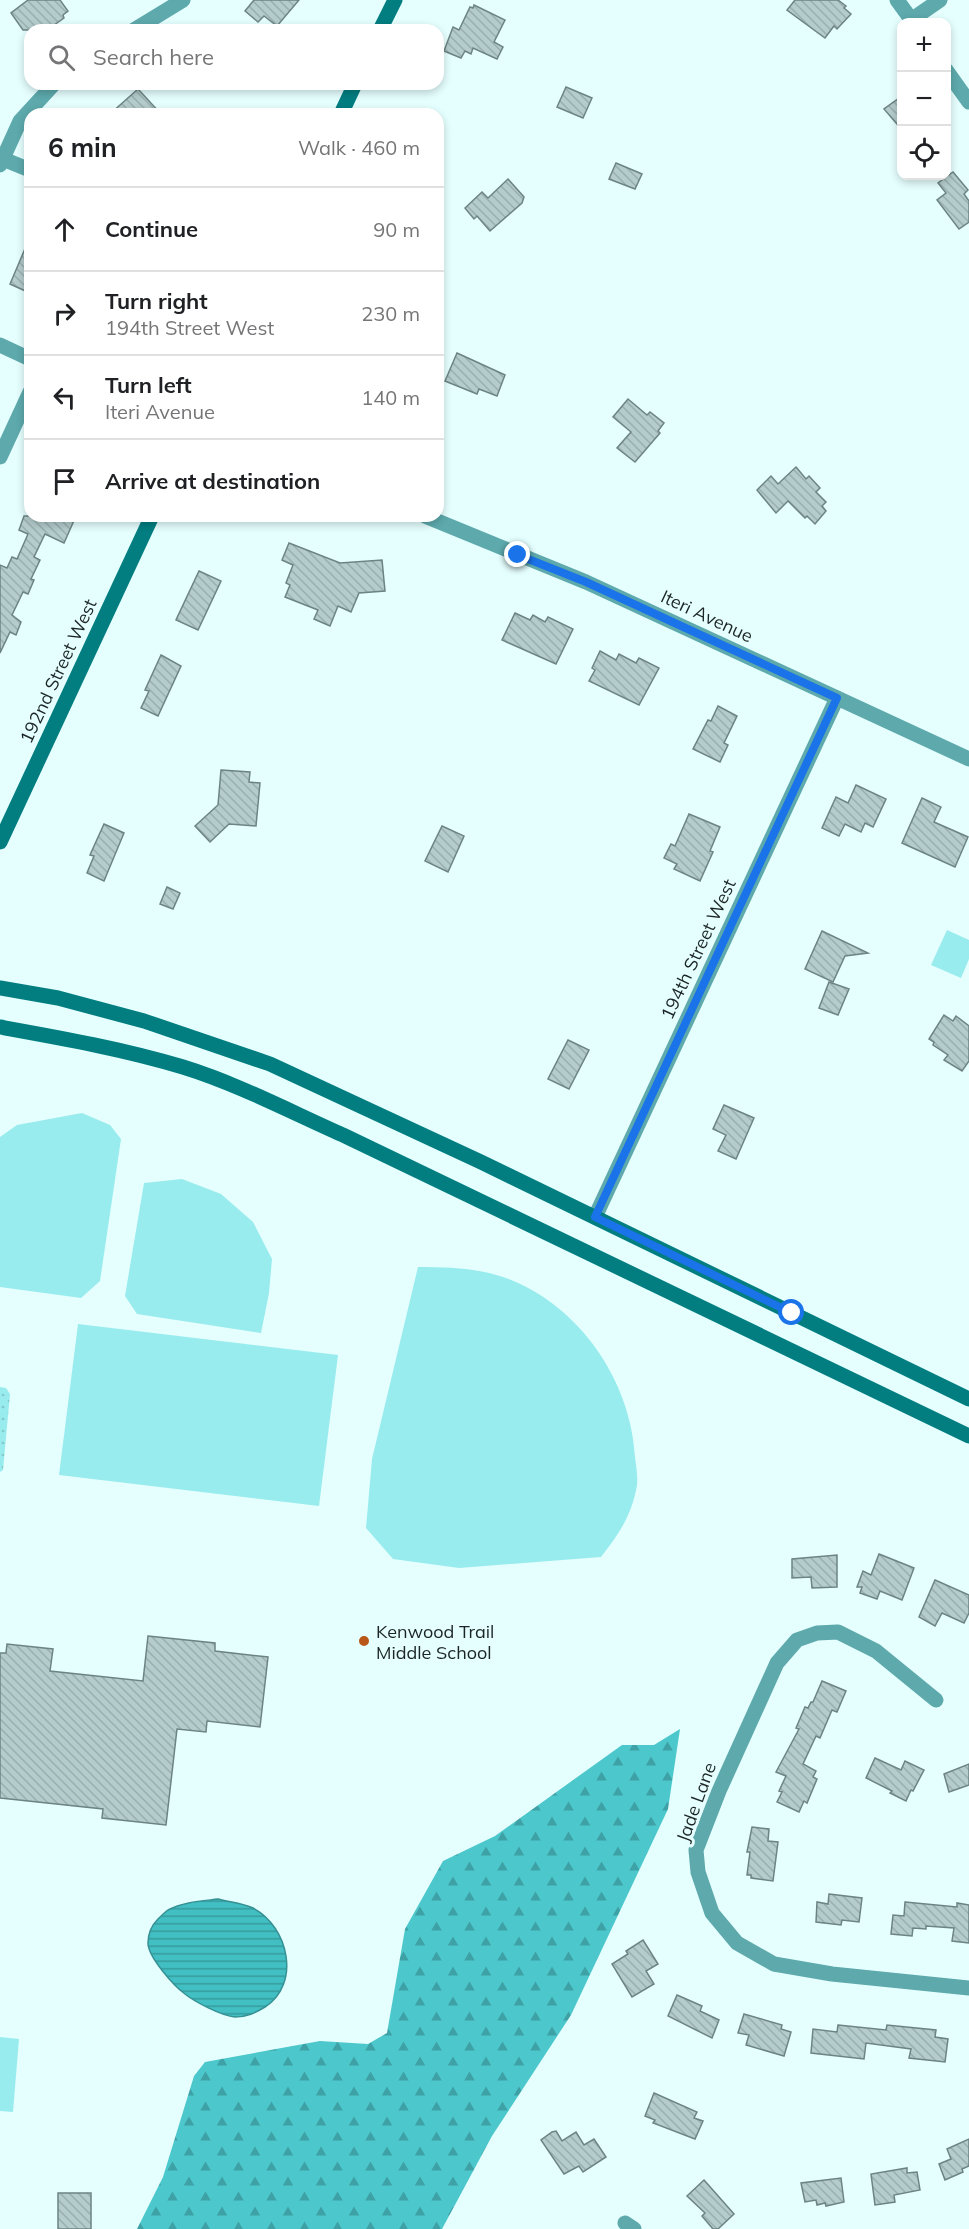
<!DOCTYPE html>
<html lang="en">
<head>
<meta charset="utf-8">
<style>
  :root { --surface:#fff; --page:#f6f6f6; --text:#202124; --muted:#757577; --line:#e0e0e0 }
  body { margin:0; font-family:Mulish,sans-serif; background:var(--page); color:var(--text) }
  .controls { position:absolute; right:18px; top:18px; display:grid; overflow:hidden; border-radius:12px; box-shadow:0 3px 9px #0003 }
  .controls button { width:54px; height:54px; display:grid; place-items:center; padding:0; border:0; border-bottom:2px solid var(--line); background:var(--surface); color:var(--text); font:30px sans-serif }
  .stop { position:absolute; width:18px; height:18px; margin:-14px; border:4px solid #1a73e8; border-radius:50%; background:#fff }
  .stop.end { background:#1a73e8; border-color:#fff; box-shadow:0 2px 6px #0008 }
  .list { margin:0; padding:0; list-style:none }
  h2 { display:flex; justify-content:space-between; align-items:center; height:78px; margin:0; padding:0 24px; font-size:26px }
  h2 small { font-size:20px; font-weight:400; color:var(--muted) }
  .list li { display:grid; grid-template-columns:39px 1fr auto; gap:18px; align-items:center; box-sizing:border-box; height:84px; padding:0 24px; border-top:2px solid var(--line) }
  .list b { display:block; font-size:22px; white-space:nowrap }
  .list p { margin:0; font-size:20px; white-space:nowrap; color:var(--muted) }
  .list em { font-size:20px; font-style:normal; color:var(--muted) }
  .icon { flex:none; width:33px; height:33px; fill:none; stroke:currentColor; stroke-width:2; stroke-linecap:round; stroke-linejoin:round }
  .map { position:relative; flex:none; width:969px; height:2229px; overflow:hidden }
  .search { position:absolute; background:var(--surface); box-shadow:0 3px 9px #0003; left:24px; top:24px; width:420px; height:66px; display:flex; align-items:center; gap:15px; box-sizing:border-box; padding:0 21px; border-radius:18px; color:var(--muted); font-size:22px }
  .panel { position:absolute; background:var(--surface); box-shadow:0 3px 9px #0003; left:24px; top:108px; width:420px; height:414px; border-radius:18px }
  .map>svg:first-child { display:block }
  .forest { fill:url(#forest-firs) }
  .park { fill:url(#park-dots) }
  .garden { fill:#99ecee }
  .water { fill:url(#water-rules); stroke:#369194; stroke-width:1.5 }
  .building { fill:url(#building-back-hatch); stroke:#6e8484; stroke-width:1.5 }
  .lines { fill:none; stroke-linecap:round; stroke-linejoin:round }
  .street { stroke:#5da9ac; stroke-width:15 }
  .secondary { stroke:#027e81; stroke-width:15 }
  .route { stroke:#1a73e8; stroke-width:8 }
  .poi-dot { fill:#b85717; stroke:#e5fefe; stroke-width:2 }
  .labels { text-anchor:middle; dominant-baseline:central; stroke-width:6; stroke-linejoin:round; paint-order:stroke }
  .street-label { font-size:18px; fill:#1c2525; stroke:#e5fefe }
  .poi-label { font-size:18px; fill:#1c2525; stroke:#e5fefe; text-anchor:start }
</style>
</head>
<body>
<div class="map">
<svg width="969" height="2229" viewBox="0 0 969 2229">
  <defs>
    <pattern id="forest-firs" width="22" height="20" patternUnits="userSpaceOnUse" patternTransform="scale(1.5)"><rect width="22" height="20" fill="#4cc7cb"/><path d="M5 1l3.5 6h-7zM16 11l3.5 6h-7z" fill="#3ea1a5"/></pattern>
    <pattern id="park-dots" width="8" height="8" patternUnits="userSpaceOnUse" patternTransform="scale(1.5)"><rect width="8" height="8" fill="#99ecee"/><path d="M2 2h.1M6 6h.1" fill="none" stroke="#83cacc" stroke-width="1.8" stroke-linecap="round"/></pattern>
    <pattern id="water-rules" width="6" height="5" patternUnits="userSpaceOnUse" patternTransform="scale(1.5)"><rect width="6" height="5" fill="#41bfc3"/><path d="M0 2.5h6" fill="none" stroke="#369b9e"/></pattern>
    <pattern id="building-back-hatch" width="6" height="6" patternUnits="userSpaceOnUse" patternTransform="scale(1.5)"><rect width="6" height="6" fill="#b4cccc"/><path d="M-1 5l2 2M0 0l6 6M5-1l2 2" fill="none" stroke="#9aafaf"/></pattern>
  </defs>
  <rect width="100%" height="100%" fill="#e5fefe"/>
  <path class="forest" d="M680,1729L668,1809L571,2015L492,2136L442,2229H137L163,2177L194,2076L205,2062L320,2041L368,2044L387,2033L405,1929L443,1861L495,1836L622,1745H654Z"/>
  <path class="park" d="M0,1387L6,1388L10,1394L3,1470L0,1472Z"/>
  <g class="garden">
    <path d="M947,930L969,940V959L961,978L931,965Z"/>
    <path d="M82,1113L110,1125L121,1139L100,1281L81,1298L0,1287V1137L17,1125Z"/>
    <path d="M182,1179L221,1194L253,1222L272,1259L269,1293L261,1333L137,1314L125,1296L144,1183Z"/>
    <path d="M418,1267C447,1267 476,1268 503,1277C578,1303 631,1380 635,1457C636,1466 638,1476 637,1485C632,1515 619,1534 601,1557L459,1568L393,1559L366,1528L372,1459Z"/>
    <path d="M78,1324L338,1355L319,1506L59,1475Z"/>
    <path d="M0,2037L19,2039L13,2112L0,2111Z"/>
  </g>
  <path class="water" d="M218,1899C229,1902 243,1903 253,1908C289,1927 301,1984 265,2007C255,2013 247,2017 235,2017C222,2016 195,2002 185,1994C174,1986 148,1957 148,1943C148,1934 152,1925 158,1919C161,1916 165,1912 168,1910C183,1902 202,1901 218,1899Z"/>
  <g class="building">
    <path d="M28,0H60L68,11L63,15L64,18L47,30H23L11,13Z"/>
    <path d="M254,0H299L277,26L264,16L258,22L245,11Z"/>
    <path d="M795,0H838L846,6L844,8L851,14L837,29L834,26L825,38L787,10Z"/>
    <path d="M474,5L505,20L494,42L503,47L497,59L473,48L471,54L465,51L461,58L444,51L453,27L459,30L470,7L473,8Z"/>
    <path d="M566,87L592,98L583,118L557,107Z"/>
    <path d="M138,89L161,114H110Z"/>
    <path d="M902,96V130L884,109Z"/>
    <path d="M616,163L642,174L635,189L609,179Z"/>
    <path d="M953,172L968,190L964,194L969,201V222L959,229L937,200L946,193L938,183Z"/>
    <path d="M508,179L524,197L522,203L490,231L477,216L474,219L465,208L482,192L488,198Z"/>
    <path d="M30,237V293L10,284Z"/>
    <path d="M457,353L505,375L497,396L479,389L477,394L445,381Z"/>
    <path d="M628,399L647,415L650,412L664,423L658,431L660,433L635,462L617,448L631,432L613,417Z"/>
    <path d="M796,467L806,479L809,476L820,488L816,492L826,502L822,506L826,511L815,524L807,516L805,518L788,501L776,513L757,490L771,476L778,484Z"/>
    <path d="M24,516H76L64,543L45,534L34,557L40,560L31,579L34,580L28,594L23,592L12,615L21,622L16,635L10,632L0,653V565L7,568L12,557L17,559L28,534L19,530Z"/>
    <path d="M289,543L340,563L382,560L385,591L359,593L351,612L338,606L330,626L314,619L318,610L285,597L290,585L286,583L293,565L282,560Z"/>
    <path d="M199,571L221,581L198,630L176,620Z"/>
    <path d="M515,613L530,620L533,615L545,622L548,617L573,629L556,664L502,640Z"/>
    <path d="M600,651L616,660L619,654L636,663L639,658L659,668L639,705L589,681L595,670L592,668Z"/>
    <path d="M161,655L181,666L158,716L141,708L149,691L145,690Z"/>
    <path d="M718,706L737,716L724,743L728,745L720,762L693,749L708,720L711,721Z"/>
    <path d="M221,770L250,772L249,782L260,783L256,826L229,824L210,842L195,826L218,805Z"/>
    <path d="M856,785L886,799L873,827L865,823L861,832L845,824L839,836L822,828L836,797L848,803Z"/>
    <path d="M922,798L941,807L934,822L968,837L955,867L902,843Z"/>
    <path d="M689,814L720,827L710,851L713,852L700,881L674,869L677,864L664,858L671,844L675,846Z"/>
    <path d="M104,824L124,833L104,881L87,873L94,856L90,855Z"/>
    <path d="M442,826L464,836L448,872L425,861Z"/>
    <path d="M167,887L180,893L173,909L160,904Z"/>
    <path d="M822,931L868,953L845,956L833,982L805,969Z"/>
    <path d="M829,982L849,989L838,1015L819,1008Z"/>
    <path d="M944,1015L953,1021L956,1016L969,1026V1061L962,1071L944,1060L948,1055L933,1045L934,1042L929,1039Z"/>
    <path d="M568,1040L589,1050L569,1089L548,1079Z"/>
    <path d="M724,1105L754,1118L736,1159L718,1151L726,1135L713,1129Z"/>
    <path d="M879,1554L914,1568L902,1600L880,1591L877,1599L860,1593L862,1587H857L863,1571L871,1575Z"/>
    <path d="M837,1555V1587L812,1588L811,1577L792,1578V1559Z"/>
    <path d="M935,1580L969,1595V1613L964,1623L942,1613L935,1626L919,1617Z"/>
    <path d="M148,1636L215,1643V1651L268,1657L260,1727L207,1721L206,1732L177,1729L166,1825L102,1818L103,1809L0,1798V1653H6L7,1644L53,1649L50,1671L143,1681Z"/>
    <path d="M822,1681L846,1691L837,1712L832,1710L820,1738L816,1736L803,1764L816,1771L813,1777L817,1779L807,1803L804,1801L799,1812L777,1802L782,1792L779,1791L786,1776L776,1772L799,1729L796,1728L805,1707L808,1708L811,1702H813Z"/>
    <path d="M875,1758L901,1770L905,1761L924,1770L913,1791L911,1790L906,1801L890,1793L892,1791L866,1778Z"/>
    <path d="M969,1764V1785L949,1792L944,1774Z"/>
    <path d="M752,1827L769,1829L768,1841L778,1842L773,1881L751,1878V1875H747L750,1852H747Z"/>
    <path d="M829,1894L862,1898L859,1922L842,1920L841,1925L816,1922L817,1902L828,1904Z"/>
    <path d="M905,1902L957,1907V1903L969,1905V1943L952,1941L954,1928L926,1926V1929L913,1928L912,1936L891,1934L893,1915L904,1916Z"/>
    <path d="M643,1940L658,1964L646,1971L654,1984L632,1997L612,1964L628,1954L626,1951Z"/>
    <path d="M677,1995L702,2006L700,2011L719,2020L712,2038L668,2016Z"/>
    <path d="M744,2014L782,2025L781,2029L791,2032L784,2056L746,2045L749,2035L738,2033Z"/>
    <path d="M838,2025L886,2030L887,2025L936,2030L935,2037L948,2039L945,2062L909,2058L911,2049L866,2043L864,2059L811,2053L813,2029L837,2032Z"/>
    <path d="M654,2093L697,2112L694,2118L703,2121L695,2139L653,2123L655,2120L645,2116Z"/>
    <path d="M556,2131L562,2141L576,2132L584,2145L594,2139L606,2157L583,2172L579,2166L564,2174L541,2140L552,2132Z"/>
    <path d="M969,2139V2166L962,2169L963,2172L945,2180L939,2164L951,2159L947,2149Z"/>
    <path d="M907,2168V2173L917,2172L920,2190L894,2195L895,2202L875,2205L871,2174Z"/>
    <path d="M841,2178L844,2202L826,2206L825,2203L817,2205L816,2200L805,2202L801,2183Z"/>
    <path d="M704,2180L734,2214L718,2229H713L702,2216L705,2213L687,2196Z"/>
    <rect x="58" y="2193" width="33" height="36"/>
  </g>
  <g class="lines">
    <g class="street">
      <path d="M897,0L913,22"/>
      <path d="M911,20L940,0"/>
      <path d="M134,30L183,0"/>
      <path d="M946,70L969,102"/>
      <path d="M3,159L30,170"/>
      <path d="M0,165L20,121L54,84"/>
      <path d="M0,345L30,359"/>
      <path d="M0,457L30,392"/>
      <path d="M425,516L586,582L969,759"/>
      <path d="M595,1217L837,698"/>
      <path d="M936,1700L876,1651L838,1632L817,1633L797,1640L777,1663L719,1791L696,1850L698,1872L712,1913L737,1943L774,1964L832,1974L969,1988"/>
      <path d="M625,2223L634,2229"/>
    </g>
    <g class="secondary">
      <path d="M380,30L395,0"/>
      <path d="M341,114L355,84"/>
      <path d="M0,842L152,516"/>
      <path d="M0,988L58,998L144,1021L270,1064L481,1162L969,1399"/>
      <path d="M0,1027C61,1038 123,1049 183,1067C238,1084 291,1112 343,1135L969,1436"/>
    </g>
  </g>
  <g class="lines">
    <path class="route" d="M518,555L586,582L837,698L595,1217L792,1313"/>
  </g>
  <circle class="poi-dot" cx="364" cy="1641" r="6"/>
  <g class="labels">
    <g class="street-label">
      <text transform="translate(707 616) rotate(25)">Iteri Avenue</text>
      <text transform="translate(58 671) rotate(-65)">192nd Street West</text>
      <text transform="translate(698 949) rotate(-65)">194th Street West</text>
      <text transform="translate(696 1802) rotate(-70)">Jade Lane</text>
    </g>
    <g class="poi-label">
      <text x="376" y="1631">Kenwood Trail<tspan x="376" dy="21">Middle School</tspan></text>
    </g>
  </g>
</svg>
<div class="controls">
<button>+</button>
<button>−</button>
<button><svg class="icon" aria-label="locate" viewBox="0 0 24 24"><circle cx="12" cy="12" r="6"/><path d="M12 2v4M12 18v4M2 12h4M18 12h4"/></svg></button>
</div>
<div class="stop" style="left:792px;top:1313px"></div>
<div class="stop end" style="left:518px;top:555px"></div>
<div class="search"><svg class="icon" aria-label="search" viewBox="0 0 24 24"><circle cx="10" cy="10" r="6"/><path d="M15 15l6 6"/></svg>Search here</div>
<section class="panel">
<h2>6 min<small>Walk · 460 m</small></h2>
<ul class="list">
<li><svg class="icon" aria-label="ahead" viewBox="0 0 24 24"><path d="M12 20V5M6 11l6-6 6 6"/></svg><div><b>Continue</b></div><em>90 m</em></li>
<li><svg class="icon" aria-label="right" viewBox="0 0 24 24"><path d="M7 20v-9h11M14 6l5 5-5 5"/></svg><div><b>Turn right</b><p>194th Street West</p></div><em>230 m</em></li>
<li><svg class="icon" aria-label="left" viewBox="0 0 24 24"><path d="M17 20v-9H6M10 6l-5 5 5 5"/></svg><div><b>Turn left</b><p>Iteri Avenue</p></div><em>140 m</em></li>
<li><svg class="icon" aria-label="arrive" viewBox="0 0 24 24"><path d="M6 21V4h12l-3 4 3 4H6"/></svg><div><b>Arrive at destination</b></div></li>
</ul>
</section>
</div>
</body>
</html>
